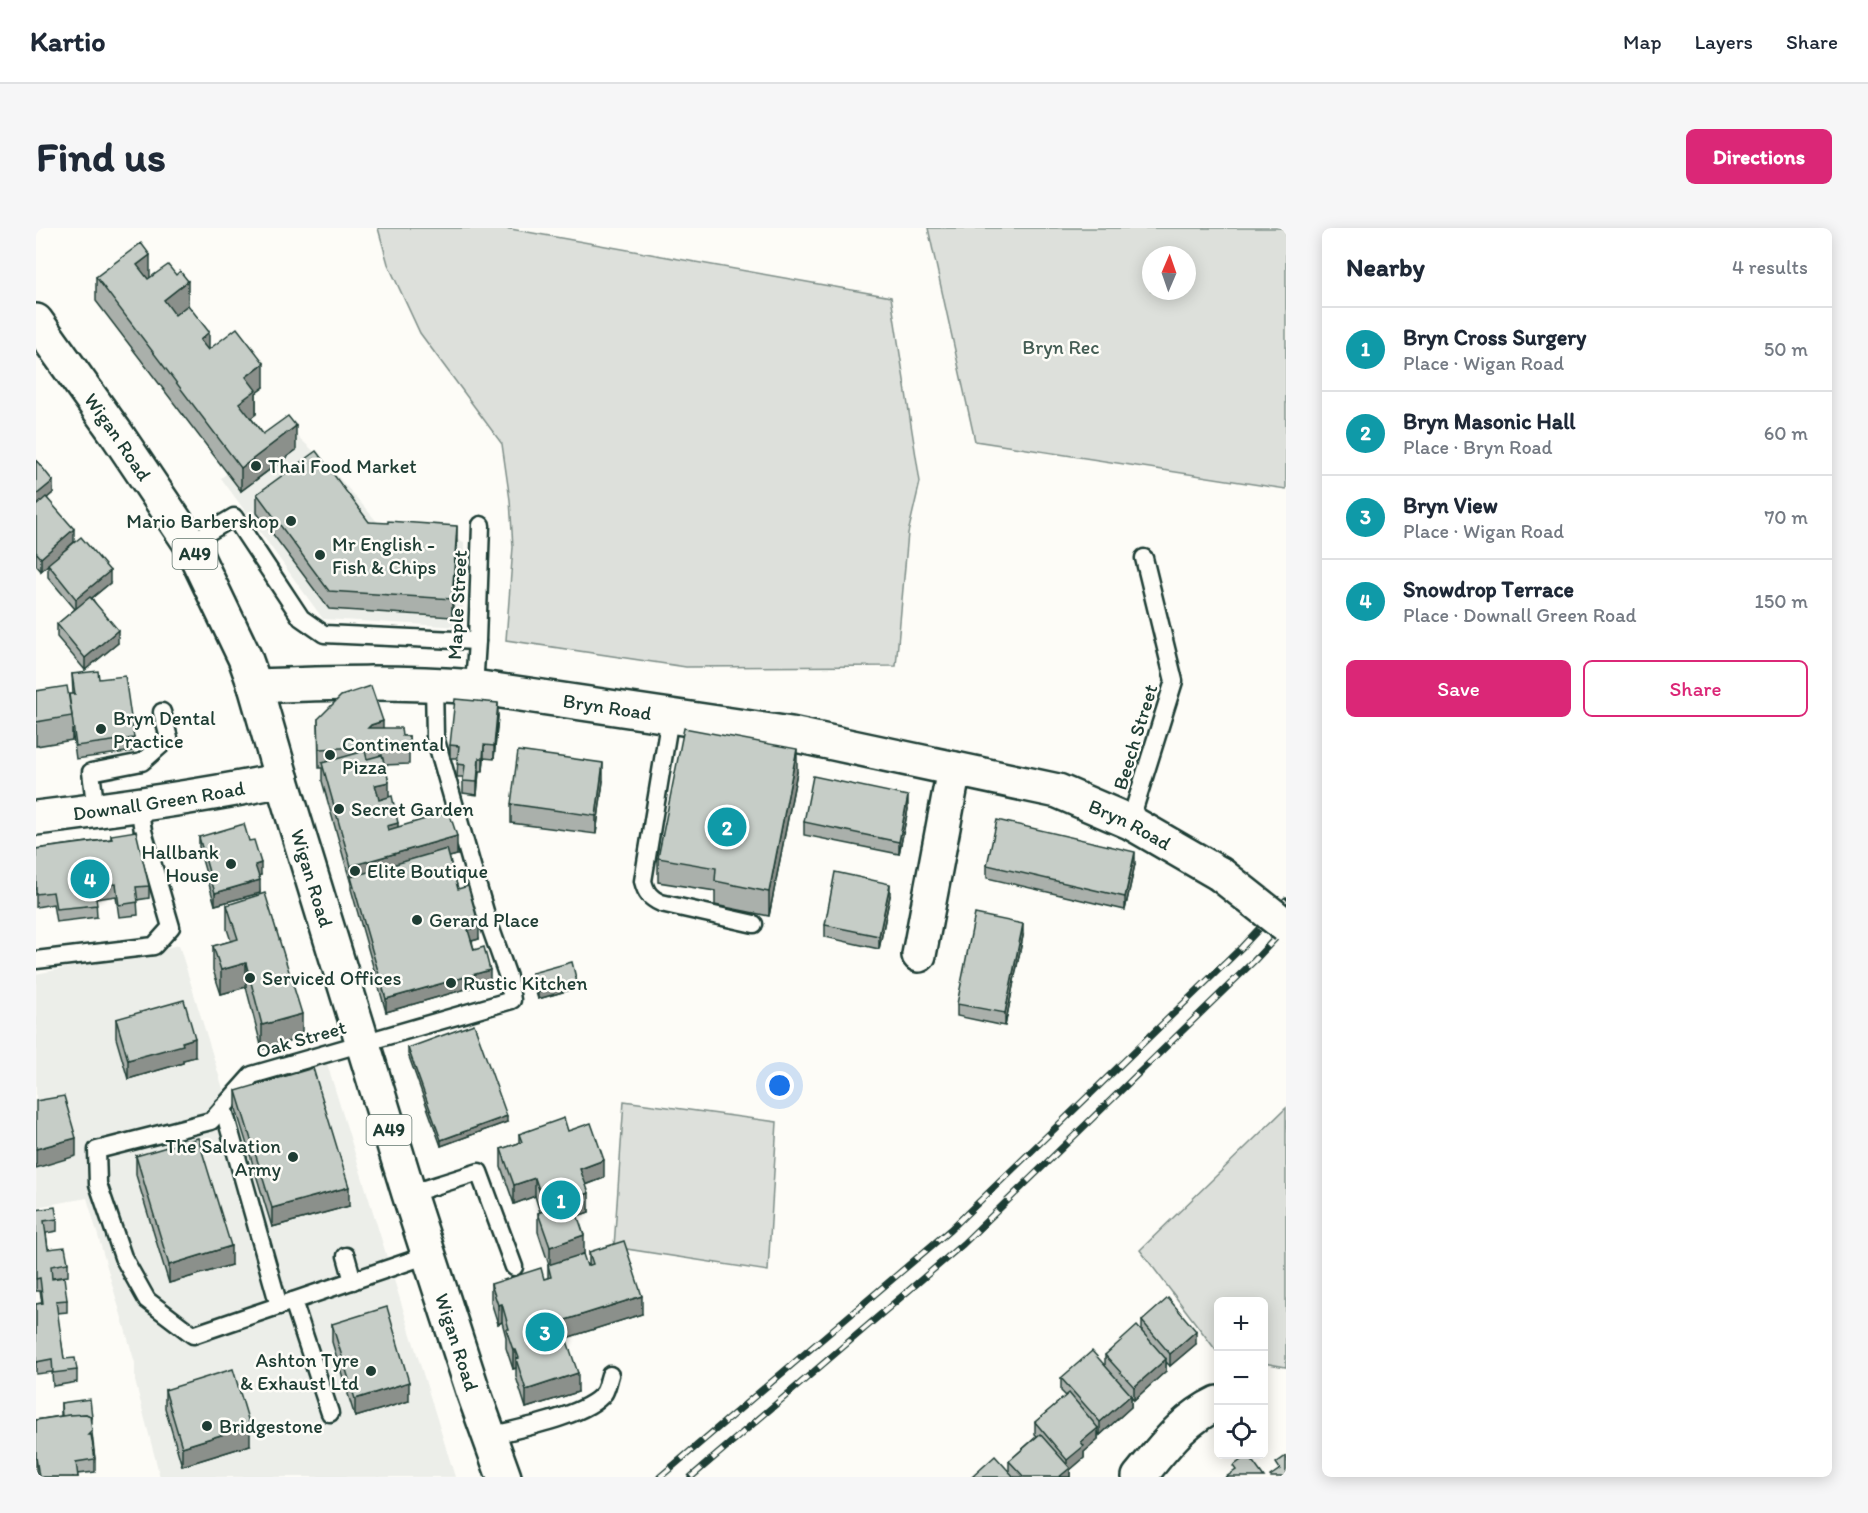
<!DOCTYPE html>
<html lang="en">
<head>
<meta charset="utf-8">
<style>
  :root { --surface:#fff; --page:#f6f6f7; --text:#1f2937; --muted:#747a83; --line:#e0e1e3; --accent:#db2777 }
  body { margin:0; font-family:Itim,sans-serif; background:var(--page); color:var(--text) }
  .controls { position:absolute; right:18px; bottom:18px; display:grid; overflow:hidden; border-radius:9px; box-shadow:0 3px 15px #0003 }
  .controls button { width:54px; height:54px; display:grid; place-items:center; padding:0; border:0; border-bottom:2px solid var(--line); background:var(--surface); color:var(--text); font:30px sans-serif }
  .compass { position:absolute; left:1106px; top:18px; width:54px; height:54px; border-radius:50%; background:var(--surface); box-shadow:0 3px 15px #0003; rotate:2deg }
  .you { position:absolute; left:744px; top:858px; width:21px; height:21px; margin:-15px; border:4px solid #fff; border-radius:50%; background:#1a73e8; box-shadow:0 0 0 9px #1a73e833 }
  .badge { display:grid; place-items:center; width:39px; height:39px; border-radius:50%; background:var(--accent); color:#fff; font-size:20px; font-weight:700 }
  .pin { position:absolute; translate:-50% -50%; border:3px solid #fff; box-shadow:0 2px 6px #0006 }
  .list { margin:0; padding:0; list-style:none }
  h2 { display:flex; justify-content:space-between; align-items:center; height:78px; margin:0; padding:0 24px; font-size:26px }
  h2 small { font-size:20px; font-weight:400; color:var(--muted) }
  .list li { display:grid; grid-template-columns:39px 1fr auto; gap:18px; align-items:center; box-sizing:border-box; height:84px; padding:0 24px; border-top:2px solid var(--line) }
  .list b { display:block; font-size:22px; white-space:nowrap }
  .list p { margin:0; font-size:20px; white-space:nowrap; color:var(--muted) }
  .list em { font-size:20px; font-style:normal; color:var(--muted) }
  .actions { display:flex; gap:12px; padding:18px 24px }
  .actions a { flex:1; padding:14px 0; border:2px solid var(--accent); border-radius:9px; text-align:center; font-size:21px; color:var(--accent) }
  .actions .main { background:var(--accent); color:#fff }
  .icon { flex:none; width:33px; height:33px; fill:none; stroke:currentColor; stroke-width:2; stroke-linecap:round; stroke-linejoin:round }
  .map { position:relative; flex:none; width:1250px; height:1249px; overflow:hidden; border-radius:9px }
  header { display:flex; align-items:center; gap:36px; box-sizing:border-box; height:84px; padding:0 30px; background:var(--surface); border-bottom:2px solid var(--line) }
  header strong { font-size:28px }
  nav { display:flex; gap:33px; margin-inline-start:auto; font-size:21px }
  .intro { display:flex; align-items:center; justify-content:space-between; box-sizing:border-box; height:144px; padding:0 36px }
  h1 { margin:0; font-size:42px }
  .button { padding:15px 27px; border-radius:9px; background:var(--accent); color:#fff; font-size:21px; font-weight:700 }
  main { display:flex; gap:36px; padding:0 36px }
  aside { flex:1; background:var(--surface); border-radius:9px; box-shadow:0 3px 15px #0003 }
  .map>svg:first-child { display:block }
  .built { fill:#eceee9 }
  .green { fill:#dde0db; stroke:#7e8e88; stroke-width:1.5; fill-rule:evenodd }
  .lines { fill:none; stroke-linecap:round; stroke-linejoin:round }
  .service-casing { stroke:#1f3d34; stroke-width:21 }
  .minor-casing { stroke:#1f3d34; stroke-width:38 }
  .secondary-casing { stroke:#1f3d34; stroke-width:38 }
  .primary-casing { stroke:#1f3d34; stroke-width:38 }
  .service { stroke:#fdfcf7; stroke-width:16 }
  .minor { stroke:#fdfcf7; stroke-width:33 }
  .secondary { stroke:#fdfcf7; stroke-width:33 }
  .primary { stroke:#fdfcf7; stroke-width:33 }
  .rail-casing { stroke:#1f3d34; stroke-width:7 }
  .rail { stroke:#fdfcf7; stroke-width:4.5; stroke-dasharray:14; stroke-linecap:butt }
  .secondary-bridge-casing { stroke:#1f3d34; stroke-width:38; stroke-linecap:butt }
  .secondary-bridge { stroke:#fdfcf7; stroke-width:33 }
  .wall { fill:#aab0ab; stroke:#1f3d34; stroke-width:1.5 }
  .shaded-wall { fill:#8b908b; stroke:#1f3d34; stroke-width:1.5 }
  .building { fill:#c6cdc7; stroke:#1f3d34; stroke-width:1.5 }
  .poi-dot { fill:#1f3d34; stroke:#fdfcf7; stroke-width:2 }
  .labels { text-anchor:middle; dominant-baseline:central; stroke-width:5; stroke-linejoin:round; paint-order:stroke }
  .shield { fill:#fdfcf7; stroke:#62766e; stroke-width:1.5 }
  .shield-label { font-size:18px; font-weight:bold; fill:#1f3d34 }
  .park-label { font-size:20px; fill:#455e55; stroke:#fdfcf7 }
  .street-label { font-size:20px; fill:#1f3d34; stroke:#fdfcf7 }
  .poi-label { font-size:20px; fill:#1f3d34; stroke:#fdfcf7; text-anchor:start }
</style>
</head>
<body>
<header>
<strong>Kartio</strong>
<nav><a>Map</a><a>Layers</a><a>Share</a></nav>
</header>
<div class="intro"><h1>Find us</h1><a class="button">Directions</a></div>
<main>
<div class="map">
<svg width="1250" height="1249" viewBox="0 0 1250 1249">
  <rect width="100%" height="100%" fill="#fdfcf7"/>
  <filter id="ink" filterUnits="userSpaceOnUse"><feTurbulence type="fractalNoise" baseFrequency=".0167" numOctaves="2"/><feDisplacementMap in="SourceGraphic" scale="12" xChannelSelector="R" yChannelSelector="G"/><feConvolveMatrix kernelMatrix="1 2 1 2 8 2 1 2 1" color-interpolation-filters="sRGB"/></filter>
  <g filter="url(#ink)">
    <g class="built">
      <path d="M252,199L292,237L343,296L415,309L428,314L427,399L287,391L185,250Z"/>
      <path d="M143,717L188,864L290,832L419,1249H124L99,1153V1135L51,970L0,979V746Z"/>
    </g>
    <g class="green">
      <path d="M342,0H469L855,69L884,254L872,305L860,438L650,439L470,412L477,319L474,272L466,216L384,105L352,36Z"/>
      <path d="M892,0H1250V261L939,213ZM1115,27H1151V63H1115Z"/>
      <path d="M588,873L741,894L732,1043L578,1019Z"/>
      <path d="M1250,880V1139L1228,1135V1074H1182V1125L1104,1022Z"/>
    </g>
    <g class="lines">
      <g class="service-casing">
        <g id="service">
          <path d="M154,315L198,289L265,390L288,406L441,413"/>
          <path d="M438,459L441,413L445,297"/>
          <path d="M634,489L607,653C610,665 614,670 625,675L718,696"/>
          <path d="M60,583L55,544L106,534L133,510L126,484"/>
          <path d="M1094,594L1138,453L1108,330"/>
          <path d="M0,732L118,718L135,699L107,603L103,578"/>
          <path d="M187,879L243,1078"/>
          <path d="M373,966L443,944L478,1039"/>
          <path d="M392,1027L157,1107L111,1072L87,1029L62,956L61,922L175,893L216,847L476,772L472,749L450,687L399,509L398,456"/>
          <path d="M310,1028L317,1053"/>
          <path d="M257,1073L294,1185"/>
          <path d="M453,1208C481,1201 551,1188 568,1165C571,1160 572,1153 574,1147"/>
        </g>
      </g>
      <g class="minor-casing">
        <g id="minor">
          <path d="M883,727L918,541"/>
          <path d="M1103,1249C1128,1219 1146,1192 1182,1175"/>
        </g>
      </g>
      <g class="secondary-casing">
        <g id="secondary">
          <path id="s1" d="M219,458C292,455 365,453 438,459L755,506L1022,563L1094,594L1184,646"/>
          <path id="s2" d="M0,590C83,580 164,569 246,552"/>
        </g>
      </g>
      <g class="primary-casing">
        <g id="primary">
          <path id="s3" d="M0,93L80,205L154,315L209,430L219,458L246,552L373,966L437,1163L468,1249"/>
        </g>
      </g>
      <use href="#service" class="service"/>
      <use href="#minor" class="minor"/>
      <use href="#secondary" class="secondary"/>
      <use href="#primary" class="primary"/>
      <g class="rail-casing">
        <g id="rail">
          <path d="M624,1249L914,1002L1205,720L1250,672"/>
          <path d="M655,1249L927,1016L1218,733L1250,699"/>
        </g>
      </g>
      <use href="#rail" class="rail"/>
      <g class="secondary-bridge-casing">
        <path id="secondary-bridge" d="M1184,646L1250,698"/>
      </g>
      <use href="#secondary-bridge" class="secondary-bridge"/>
    </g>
    <g class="wall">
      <path d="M60,49L114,50L152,77L173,121L228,159L220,165V186L215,190L227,206L260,222L205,263L60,73Z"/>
      <path d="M0,232L17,265L11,270L38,314L5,343L0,337Z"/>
      <path d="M221,266L421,316L416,389L293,381L221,285Z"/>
      <path d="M12,336L74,355L56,370L82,415L49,442L21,409V396L39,381L12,349Z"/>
      <path d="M36,446L63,451L98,510V523L40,531L36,501V512L0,518V463L33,468L37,466Z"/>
      <path d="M462,488L458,531L448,530L447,543H443L441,567L427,565V549H421L422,530H414V517Z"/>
      <path d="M282,491L347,500L366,508H373V536L348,537L353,569L362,599L421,627L413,629L422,661L443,711L436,713L438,722L454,754L350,784L315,661V656L286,553V540H283Z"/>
      <path d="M761,544L733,688L679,677V663L622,654V630Z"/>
      <path d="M567,553L560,606L475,595V576Z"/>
      <path d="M872,581L863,626L768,607V594Z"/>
      <path d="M75,607L113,658V670L101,672L102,687L83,689L80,668L60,671L61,689L20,694L17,676L0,679V621L75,611Z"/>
      <path d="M163,609L213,613L225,647L222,648L224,665L179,677L163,621Z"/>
      <path d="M1099,636L1089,682L951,650V637Z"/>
      <path d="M854,668L843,721L789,709V697Z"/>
      <path d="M191,677L266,810L226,821L210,759L185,766L177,742V718L195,713L191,701Z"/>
      <path d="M987,708L969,798L921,788V776Z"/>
      <path d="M496,745L541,760L502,771L496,751Z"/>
      <path d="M80,791L159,829L147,832V835L92,851L80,810Z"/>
      <path d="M372,820L471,894L405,918L372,826Z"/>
      <path d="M200,863L313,978L236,999L200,881Z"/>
      <path d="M532,903L568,950L550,957L553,984L541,988L548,1026L540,1028L551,1038L553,1037V1024L606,1086L527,1111V1115L542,1164L490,1180L480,1149V1140L477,1141L470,1120V1109L466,1094L462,1096L455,1074V1056L508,1051L512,1050V1037H513L502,1004V985L504,984L499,968L478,976L465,939V921L483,915V906Z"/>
      <path d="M100,928L195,1037L133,1055L100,947Z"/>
      <path d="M0,982L21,991V1003L10,1005L12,1021L32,1035V1048L16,1050L31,1072V1084L21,1085L28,1131L41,1142V1154L17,1158L16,1144L0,1146V1076L6,1075L4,1063H0Z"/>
      <path d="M1106,1093L1160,1116L1134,1138L1130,1134V1143L1098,1172L1095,1168V1179L1064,1207L1062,1204V1212L1048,1224V1230L1034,1242V1249H936L973,1244V1233L1001,1208L999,1206V1194L1030,1168L1025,1163V1150L1069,1138V1127L1106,1103Z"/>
      <path d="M296,1096L373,1173L319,1189L296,1114Z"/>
      <path d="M129,1162L214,1217L146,1238L129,1180Z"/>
      <path d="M25,1175L56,1189V1196H55L59,1231V1244L41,1246L42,1249H1L0,1242V1192L25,1188Z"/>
    </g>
    <g class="shaded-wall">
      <path d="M114,27V50L101,60V37Z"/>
      <path d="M152,53V77L128,96V72Z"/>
      <path d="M173,104V128L164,112Z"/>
      <path d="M228,135V159L220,165V186L203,199V175L210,149Z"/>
      <path d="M260,198V222L205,263V240Z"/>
      <path d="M17,253V265L0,279V267Z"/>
      <path d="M421,298V316L416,389V371Z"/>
      <path d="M38,301V314L5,343V330Z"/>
      <path d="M74,343V355L40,383V371Z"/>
      <path d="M82,402V415L49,442V430Z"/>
      <path d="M462,475V488L458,531V518Z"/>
      <path d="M347,493V512L332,500L335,497Z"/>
      <path d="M448,517V530L447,543V530Z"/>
      <path d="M761,521V544L733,688V664Z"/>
      <path d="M443,530V543L441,567V554Z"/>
      <path d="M567,535V553L560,606V588Z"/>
      <path d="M353,554V572L339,575V557Z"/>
      <path d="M872,568V581L863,626V614Z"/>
      <path d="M362,595V613L351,616V598Z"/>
      <path d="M421,608V627L317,655L315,649V656V638Z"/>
      <path d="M1099,624V636L1089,682V669Z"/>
      <path d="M225,635V647L219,649V637Z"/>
      <path d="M224,652V665L179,677V665Z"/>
      <path d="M854,656V668L843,721V708Z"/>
      <path d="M987,696V708L969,798V785Z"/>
      <path d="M443,698V711L432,714V702Z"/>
      <path d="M210,735V759L185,766V742Z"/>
      <path d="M454,742V754L350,784V771Z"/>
      <path d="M541,754V760L502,771V764Z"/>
      <path d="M266,786V810L226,821V797Z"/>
      <path d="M159,810V829L147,832V835L92,851V832Z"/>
      <path d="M471,888V894L405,918V912Z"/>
      <path d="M40,910V928L0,940V921Z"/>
      <path d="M568,932V950L544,959V941Z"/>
      <path d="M499,950V968L478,976V957Z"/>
      <path d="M313,959V978L236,999V980Z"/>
      <path d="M553,965V984L536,990V971Z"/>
      <path d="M548,1007V1026L514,1038V1019Z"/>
      <path d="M195,1018V1037L133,1055V1037Z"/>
      <path d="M606,1068V1086L527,1111V1127L522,1128L523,1094Z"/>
      <path d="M466,1076V1094L462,1096V1077Z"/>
      <path d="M1160,1103V1116L1134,1138V1126Z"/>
      <path d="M477,1122H480V1140L477,1141Z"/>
      <path d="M1130,1131V1143L1098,1172V1159Z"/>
      <path d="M542,1145V1164L490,1180V1162Z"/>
      <path d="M373,1154V1173L319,1189V1171Z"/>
      <path d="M1095,1167V1179L1064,1207V1194Z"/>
      <path d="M214,1198V1217L146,1238V1219Z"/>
      <path d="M1062,1200V1212L1048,1224V1230L1034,1242V1249H1023L1031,1242V1232L1045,1214Z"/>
    </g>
    <g class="building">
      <path d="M105,15L114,27L101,37L112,51L132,37L140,47L144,43L152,53L128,72L139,87L152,77L173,104L164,112L172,122L201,100L228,135L210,149L220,162L203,175L227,206L252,188L260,198L205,240L60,49Z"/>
      <path d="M280,223L333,294L352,295V293L421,298L416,371L293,363L221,266Z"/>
      <path d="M0,232L17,253L0,267Z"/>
      <path d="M10,269L38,301L5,330L0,324V278Z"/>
      <path d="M45,309L74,343L40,371L12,336Z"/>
      <path d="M54,369L82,402L49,430L21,396Z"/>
      <path d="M62,443L63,451L89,448L98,510L40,518L33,466H39L36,446Z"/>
      <path d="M31,458L36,488L0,494V463Z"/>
      <path d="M335,458L347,493L335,497L332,500H365L366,508H373V517L283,521L282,491L305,468Z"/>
      <path d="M419,471L462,475L458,518L448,517L447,530H443L441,554L427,553L429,537L421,536L423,518L414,517Z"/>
      <path d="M648,500L761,521L733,664L679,653L680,640L622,630Z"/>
      <path d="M329,523L331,531L346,527L353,554L339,557L341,563L343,572L356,568L362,595L351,598L352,602L413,584L421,608L315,638L286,535Z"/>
      <path d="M482,523L567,535L560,588L475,576Z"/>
      <path d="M777,548L872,568L863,614L768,594Z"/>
      <path d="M961,592L1099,624L1089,669L951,637Z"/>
      <path d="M208,596L213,613L218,612L225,635L219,637L224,652L179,665L163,609Z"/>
      <path d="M100,603L113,658L100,659L102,674L83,677L80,656L58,658L61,677L20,681L17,664L0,666V621L76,611L75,607Z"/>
      <path d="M411,621L422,661L432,658L443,698L432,702L438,722L448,719L454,742L350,771L315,649Z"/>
      <path d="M799,644L854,656L843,708L789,697Z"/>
      <path d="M229,665L266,786L226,797L210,735L185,742L177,718L202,711L191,677Z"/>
      <path d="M939,686L987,696L969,785L921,776Z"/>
      <path d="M536,734L541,754L502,764L496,745Z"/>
      <path d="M148,772L159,810L146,814L147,817L92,832L80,791Z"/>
      <path d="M438,796L471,888L405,912L372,820Z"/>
      <path d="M277,840L313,959L236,980L200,863Z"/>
      <path d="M28,868L40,910L0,921V873Z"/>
      <path d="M528,890L532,903L555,895L568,932L544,941L553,965L536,971L548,1007L514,1019L502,985L510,982L499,950L478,957L465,921L486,914L483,906Z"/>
      <path d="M162,910L195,1018L133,1037L100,928Z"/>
      <path d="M19,979L21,991L8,993L12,1021L29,1019L32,1035L15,1038L16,1051L28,1049L31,1072L20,1073L28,1131L39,1130L41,1142L17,1145L16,1131L0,1134V1076L7,1075L4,1050L0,1051V982Z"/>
      <path d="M588,1013L606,1068L523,1094L527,1108L522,1110L524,1116L531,1113L542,1145L490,1162L480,1131L483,1130L480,1122H477L470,1101H473L466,1076L462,1077L455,1056L505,1040L508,1051L515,1049L512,1037L547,1026L551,1038L557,1036L553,1024Z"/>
      <path d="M1132,1070L1160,1103L1134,1126L1106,1093Z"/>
      <path d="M351,1079L373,1154L319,1171L296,1096Z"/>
      <path d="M1101,1098L1130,1131L1098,1159L1069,1127Z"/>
      <path d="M1056,1123L1095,1167L1064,1194L1025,1150Z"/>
      <path d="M197,1141L214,1198L146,1219L129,1162Z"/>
      <path d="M1033,1165L1062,1200L1045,1214L1048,1218L1031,1232L999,1194Z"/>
      <path d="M54,1171L56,1189L54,1190V1188L50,1186L26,1188L25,1175Z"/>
      <path d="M50,1186L54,1188L56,1203L52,1207H55L59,1231L40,1234L42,1249H3L0,1229V1192L33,1187Z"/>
      <path d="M1004,1206L1034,1240L1023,1249H988L973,1233Z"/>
      <path d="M1212,1227L1228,1249H1190L1200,1242L1197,1238Z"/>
      <path d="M959,1228L978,1249H936Z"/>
      <path d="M1250,1228V1249H1235L1234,1248L1244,1241L1240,1235Z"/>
    </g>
  </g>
  <g class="poi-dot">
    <circle cx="220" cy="238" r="6"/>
    <circle cx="255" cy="293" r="6"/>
    <circle cx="284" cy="327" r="6"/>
    <circle cx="65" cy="501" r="6"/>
    <circle cx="294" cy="527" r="6"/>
    <circle cx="303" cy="581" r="6"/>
    <circle cx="195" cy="636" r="6"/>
    <circle cx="319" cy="643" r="6"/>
    <circle cx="381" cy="692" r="6"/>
    <circle cx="214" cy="750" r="6"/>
    <circle cx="415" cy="755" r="6"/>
    <circle cx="257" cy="929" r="6"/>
    <circle cx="335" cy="1143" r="6"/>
    <circle cx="171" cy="1198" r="6"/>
  </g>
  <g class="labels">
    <g class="shield">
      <rect x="136.5" y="311" width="45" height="30" rx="4.5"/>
      <rect x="330.5" y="887" width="45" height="30" rx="4.5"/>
    </g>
    <g class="shield-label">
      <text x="159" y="326">A49</text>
      <text x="353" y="902">A49</text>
    </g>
    <g class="park-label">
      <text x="1025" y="119">Bryn Rec</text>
    </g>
    <g class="street-label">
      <text stroke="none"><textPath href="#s3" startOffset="142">Wigan Road</textPath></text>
      <text transform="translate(421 377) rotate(-87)">Maple Street</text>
      <text stroke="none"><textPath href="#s1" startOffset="354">Bryn Road</textPath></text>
      <text transform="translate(1099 509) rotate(-73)">Beech Street</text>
      <text stroke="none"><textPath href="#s2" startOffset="124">Downall Green Road</textPath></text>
      <text stroke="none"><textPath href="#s1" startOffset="892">Bryn Road</textPath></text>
      <text stroke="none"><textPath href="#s3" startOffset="628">Wigan Road</textPath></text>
      <text transform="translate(265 811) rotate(-16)">Oak Street</text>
      <text stroke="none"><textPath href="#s3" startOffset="1114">Wigan Road</textPath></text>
    </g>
    <g class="poi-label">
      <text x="232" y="238">Thai Food Market</text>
      <text x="243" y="293" text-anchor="end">Mario Barbershop</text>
      <text x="296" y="316">Mr English -<tspan x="296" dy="23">Fish &amp; Chips</tspan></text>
      <text x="77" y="490">Bryn Dental<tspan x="77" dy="23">Practice</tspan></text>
      <text x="306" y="516">Continental<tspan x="306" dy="23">Pizza</tspan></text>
      <text x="315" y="581">Secret Garden</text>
      <text x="183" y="624" text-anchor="end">Hallbank<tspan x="183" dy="23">House</tspan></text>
      <text x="331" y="643">Elite Boutique</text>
      <text x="393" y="692">Gerard Place</text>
      <text x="226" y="750">Serviced Offices</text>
      <text x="427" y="755">Rustic Kitchen</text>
      <text x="245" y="918" text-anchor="end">The Salvation<tspan x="245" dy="23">Army</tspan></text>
      <text x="323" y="1132" text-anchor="end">Ashton Tyre<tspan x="323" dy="23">&amp; Exhaust Ltd</tspan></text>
      <text x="183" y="1198">Bridgestone</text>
    </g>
  </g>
</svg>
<div class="controls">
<button>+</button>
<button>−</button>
<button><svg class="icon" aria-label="locate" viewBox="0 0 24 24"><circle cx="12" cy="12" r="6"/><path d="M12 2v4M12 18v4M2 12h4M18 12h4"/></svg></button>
</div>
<svg class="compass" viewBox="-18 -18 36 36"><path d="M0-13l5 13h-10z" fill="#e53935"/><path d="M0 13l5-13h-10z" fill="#747a83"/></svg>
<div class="you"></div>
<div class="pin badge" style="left:525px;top:972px;background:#0f9aa8">1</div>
<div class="pin badge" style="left:691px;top:599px;background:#0f9aa8">2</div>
<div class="pin badge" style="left:509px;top:1104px;background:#0f9aa8">3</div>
<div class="pin badge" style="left:54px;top:651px;background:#0f9aa8">4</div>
</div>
<aside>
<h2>Nearby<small>4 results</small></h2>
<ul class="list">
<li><span class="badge" style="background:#0f9aa8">1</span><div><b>Bryn Cross Surgery</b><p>Place · Wigan Road</p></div><em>50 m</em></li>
<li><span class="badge" style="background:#0f9aa8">2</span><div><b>Bryn Masonic Hall</b><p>Place · Bryn Road</p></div><em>60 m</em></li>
<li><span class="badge" style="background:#0f9aa8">3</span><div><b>Bryn View</b><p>Place · Wigan Road</p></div><em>70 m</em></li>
<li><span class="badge" style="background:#0f9aa8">4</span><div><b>Snowdrop Terrace</b><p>Place · Downall Green Road</p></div><em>150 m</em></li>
</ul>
<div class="actions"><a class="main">Save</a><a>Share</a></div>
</aside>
</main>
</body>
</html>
